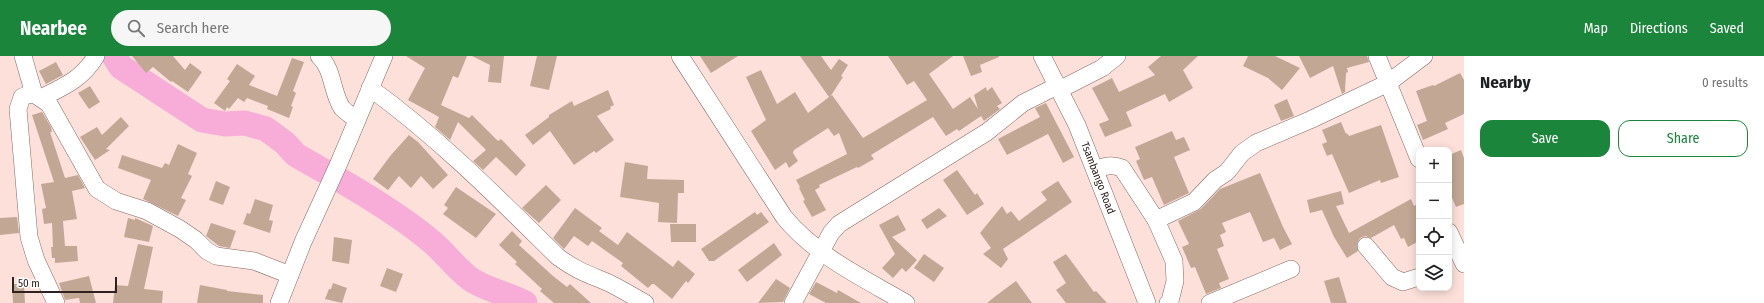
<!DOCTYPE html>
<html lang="en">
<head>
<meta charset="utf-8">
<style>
  :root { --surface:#fff; --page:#f6f6f6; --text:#202124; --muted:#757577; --line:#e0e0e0; --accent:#1b853b }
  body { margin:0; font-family:"Fira Sans Condensed",sans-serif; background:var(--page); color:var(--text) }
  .controls { position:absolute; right:12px; bottom:12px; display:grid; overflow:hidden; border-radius:8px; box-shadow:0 2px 10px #0003 }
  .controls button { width:36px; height:36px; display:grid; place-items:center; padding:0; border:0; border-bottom:1px solid var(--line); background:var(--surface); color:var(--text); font:20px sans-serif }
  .scale { position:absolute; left:12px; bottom:10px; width:105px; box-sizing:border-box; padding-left:4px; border:2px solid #2f2220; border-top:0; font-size:11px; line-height:14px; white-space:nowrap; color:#2f2220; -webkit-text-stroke:3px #fff; paint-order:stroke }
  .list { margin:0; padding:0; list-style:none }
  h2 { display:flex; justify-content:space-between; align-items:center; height:52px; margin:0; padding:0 16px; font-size:17px }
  h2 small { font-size:13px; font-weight:400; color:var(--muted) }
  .actions { display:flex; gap:8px; padding:12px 16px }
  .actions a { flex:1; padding:9px 0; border:1px solid var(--accent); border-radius:12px; text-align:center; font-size:14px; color:var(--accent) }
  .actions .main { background:var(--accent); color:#fff }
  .icon { flex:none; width:22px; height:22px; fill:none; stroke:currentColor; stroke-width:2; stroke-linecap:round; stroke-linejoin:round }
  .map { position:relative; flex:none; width:1464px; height:247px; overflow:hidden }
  header { display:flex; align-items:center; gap:24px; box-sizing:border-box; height:56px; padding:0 20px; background:var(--accent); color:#fff }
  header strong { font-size:19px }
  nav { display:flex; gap:22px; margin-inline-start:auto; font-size:14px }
  .search { width:280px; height:36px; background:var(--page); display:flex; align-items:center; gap:10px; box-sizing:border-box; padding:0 14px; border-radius:22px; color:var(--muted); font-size:15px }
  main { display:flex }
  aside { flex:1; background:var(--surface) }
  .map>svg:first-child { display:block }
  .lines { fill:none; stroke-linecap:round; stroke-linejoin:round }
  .river { stroke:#f7add7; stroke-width:25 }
  .building { fill:#c3a795 }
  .minor-casing { stroke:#876861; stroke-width:18 }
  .minor { stroke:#fff; stroke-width:17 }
  .labels { text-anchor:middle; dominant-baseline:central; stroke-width:3; stroke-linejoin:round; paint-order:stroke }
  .street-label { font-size:11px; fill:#2f2220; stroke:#fff }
</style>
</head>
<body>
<header>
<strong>Nearbee</strong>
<div class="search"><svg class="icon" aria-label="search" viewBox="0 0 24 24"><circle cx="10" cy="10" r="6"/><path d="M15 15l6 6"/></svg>Search here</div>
<nav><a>Map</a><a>Directions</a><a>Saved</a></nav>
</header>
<main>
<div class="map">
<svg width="1464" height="247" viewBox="0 0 1464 247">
  <rect width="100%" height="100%" fill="#fde0da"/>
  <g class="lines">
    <g class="river">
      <path d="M114,0L121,11L202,64L225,68L245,67L266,73L285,87L296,99L324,115"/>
      <path d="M340,124C371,142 405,163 432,186C445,197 455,211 469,222C485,234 507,237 525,247"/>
    </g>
  </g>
  <g class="building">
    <path d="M132,0H173L185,14L190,7L202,16L188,36L172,25L171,26L153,11L146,17Z"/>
    <path d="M406,0H467L458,22L453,20L441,49L469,62L472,59L498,85L501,83L526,109L516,120L496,101L483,114L473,105L486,94L458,66L450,84L435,71L439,61L408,44L425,12Z"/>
    <path d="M472,0H504L501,27L488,26L490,9Z"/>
    <path d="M537,0H557L549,34L530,30Z"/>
    <path d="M700,0H738L711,17Z"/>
    <path d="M800,0H821L831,14L839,3L848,9L841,20L843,21L830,41L832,39L863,82L927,44L914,25L907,29L888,0H953L929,18L953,53L970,41L978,53L974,39L986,31L987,35L992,31L1002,47L997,50L1000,53L984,65L981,60L959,75L957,73L946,80L933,61L871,99L874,103L858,112L857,111L819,129L820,131L815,134L826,154L812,161L803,145L805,144L799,132L800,131L796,124L847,98L839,77L834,80L828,72L794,94L793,97L798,105L789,112L786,106L775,114L751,75L766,64L746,21L761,14L777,48L795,36L808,57L829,41Z"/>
    <path d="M963,0H999V1L980,9L982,16L971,20Z"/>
    <path d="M1161,0H1198L1183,14L1193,32L1169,46L1165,38L1126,56L1132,70L1105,81L1099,68L1109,64L1092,32L1112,22L1119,36L1155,19L1148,11Z"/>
    <path d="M1248,0H1275L1300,12L1282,34L1268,22L1243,10Z"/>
    <path d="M1299,0H1367L1369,6L1347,12L1348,16L1346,17L1345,36L1342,38L1333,10L1310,22Z"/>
    <path d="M292,2L304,6L293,35L296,37L291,50L293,51L289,62L267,53L268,50L247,42L244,46L238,42L229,53L227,51L225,55L214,47L230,25L227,23L237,8L255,20L249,29L277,40Z"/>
    <path d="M56,6L63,19L46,28L39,15Z"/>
    <path d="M1460,17L1464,24V58L1445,67L1448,73L1423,84L1417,69L1427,65L1416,35L1433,29L1434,30Z"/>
    <path d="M90,30L100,46L89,53L78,37Z"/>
    <path d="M608,34L614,49L610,51L611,53L597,60L614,84L596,97L594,95L574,109L550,75L533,89L525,79L549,61V59L572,45L574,50Z"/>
    <path d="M1287,43L1294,60L1281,65L1274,49Z"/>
    <path d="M1046,47L1074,101L1063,107L1048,78L1007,99L998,83L1040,61L1035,52Z"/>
    <path d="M42,56L51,71L52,76H50L65,122L78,119L85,132L72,135L77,163L63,165L65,190H77L78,205L55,207V202H52L51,191H53L52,167L44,168L42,153L46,152L41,128L54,126L32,59Z"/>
    <path d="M121,61L129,70L106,93L110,94L95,104L80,81L97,71L102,79Z"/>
    <path d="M1341,66L1346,78L1347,77L1349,80L1381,69L1399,121L1381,127L1380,124L1349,137L1332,98L1327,100L1322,88L1327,86L1322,74Z"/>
    <path d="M1172,75L1176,84L1184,81L1190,94L1174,101L1189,137L1164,149L1152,121L1144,124L1136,105L1140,103L1135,91Z"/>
    <path d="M409,79L418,86L448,119L433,133L421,120L411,132L399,120L388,134L373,123L391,99Z"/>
    <path d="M178,88L197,97L188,118L192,120L181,142L186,144L178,160L143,143L151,124L118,112L122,99L162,112L165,107L169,109Z"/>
    <path d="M1461,94L1464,102V148L1456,151L1452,142L1449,143V99Z"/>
    <path d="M625,106L648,110L647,123L684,124V137H678L677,167L658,166L659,147L620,141Z"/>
    <path d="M957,114L975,139L977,137L984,148L967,159L943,124Z"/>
    <path d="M1260,117L1283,171L1292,188L1280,194L1274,182L1263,186L1250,156L1222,167L1226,176L1220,179L1224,190L1217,193L1229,223L1219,227L1221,232L1206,238L1195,211L1191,212L1182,191L1189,188L1178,165L1201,153L1220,133Z"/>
    <path d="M216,125L230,131L223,149L209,144Z"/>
    <path d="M1058,125L1072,146L1003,193L1008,203L1001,212L983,198L991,192L980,177L1002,150L1007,158L1011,155L1019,165L1047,144L1041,136Z"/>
    <path d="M546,129L561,144L539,167L522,152Z"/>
    <path d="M456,131L496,158L476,182L443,158L448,152L444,149Z"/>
    <path d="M1341,135L1344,148L1336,150L1349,177L1411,143L1414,150L1419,147V185L1408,191L1404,182L1401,183L1394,169L1371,182L1365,180L1360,182L1357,187L1358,195L1347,202L1334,181L1322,154L1310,157L1307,144Z"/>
    <path d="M255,143L273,149L269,164L273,165L270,177L243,168L247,157L250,158Z"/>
    <path d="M575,152L602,172L599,175L618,189L627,176L673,211L678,204L695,218L688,227L686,225L672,243L654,228H652L648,232L621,210L623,207L592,185L588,190L574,180L564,193L553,182Z"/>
    <path d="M939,152L947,160L927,173L921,164Z"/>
    <path d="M755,156L757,159L761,156L769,166L714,205H709L701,193Z"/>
    <path d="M898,159L906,174L892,181L917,204L906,216L902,212L893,222L882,212L895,198L879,169Z"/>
    <path d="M17,161L19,177L0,179V162Z"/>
    <path d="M128,162L135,164V162L153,170L149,186L124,181Z"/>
    <path d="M211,167L236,175L230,192L219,190L206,180Z"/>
    <path d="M670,168H696V186H671Z"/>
    <path d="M512,175L522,185L519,189L553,220L567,231L570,228L591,247H554L540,235L542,233L515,208L517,206L499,189Z"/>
    <path d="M334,181L352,184L349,208L332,205Z"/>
    <path d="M774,187L782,199L747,226L738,214Z"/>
    <path d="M138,188L153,191L144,233L163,235L162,247H113L115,229L128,230Z"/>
    <path d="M924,198L944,212L934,226L914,212Z"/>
    <path d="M1066,198L1094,236L1096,235L1107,247H1066L1056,234L1066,227L1053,206Z"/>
    <path d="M387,212L403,218L396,236L380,230Z"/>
    <path d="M89,220L96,247H80L79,242L65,244L59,227Z"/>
    <path d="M1339,221L1347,247H1331L1324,225Z"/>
    <path d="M776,223L790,232L783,246L758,247Z"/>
    <path d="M1016,225L1032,247H987L997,239Z"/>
    <path d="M816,226L837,237L838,234L861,247H826L809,238Z"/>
    <path d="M333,227L347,232L342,247L325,243L329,233H331Z"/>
    <path d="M12,228H24L25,247H13Z"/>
    <path d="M200,229L227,234V235L263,239V247H197Z"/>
  </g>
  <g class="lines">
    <g class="minor-casing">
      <g id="minor">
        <path d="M23,0L34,38"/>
        <path d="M319,0C334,14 331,35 342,52C346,56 352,60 357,64"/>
        <path d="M680,0L784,161C816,200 863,222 906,247"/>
        <path d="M1042,0L1077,69L1147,247"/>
        <path d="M1377,0L1419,103"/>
        <path d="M370,32C439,82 498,142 558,201C577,215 588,218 609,227C621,233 633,240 645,247"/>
        <path d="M1059,34L1102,12L1117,0"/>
        <path d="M41,42C65,30 82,23 96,0"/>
        <path d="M1095,114C1105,110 1111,108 1122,112L1156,164L1174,205L1175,225L1170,245L1168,247"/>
        <path d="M1156,164L1194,146L1215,124L1227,116L1242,97L1256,87L1310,64L1388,27L1424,0"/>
        <path d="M1449,176L1464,208"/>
        <path d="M1366,190L1392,221L1403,226L1419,221"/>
        <path d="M56,247L36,204L29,181L18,53L22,41L27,39L34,38L49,48L97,133L116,145L147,155L180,173L196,184L207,195L216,200L254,205L290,219"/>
        <path d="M279,247L303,186L339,107L384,0"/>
        <path d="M793,247L831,177L839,168L987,76L1023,47L1057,30"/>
        <path d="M1210,247L1291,213"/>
      </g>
    </g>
    <use href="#minor" class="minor"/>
  </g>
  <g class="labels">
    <g class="street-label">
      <text transform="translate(1098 122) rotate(69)">Tsambango Road</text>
    </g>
  </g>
</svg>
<div class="controls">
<button>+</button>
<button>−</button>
<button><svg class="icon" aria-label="locate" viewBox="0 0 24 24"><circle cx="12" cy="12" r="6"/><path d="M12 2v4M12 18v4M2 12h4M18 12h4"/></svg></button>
<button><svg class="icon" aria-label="layers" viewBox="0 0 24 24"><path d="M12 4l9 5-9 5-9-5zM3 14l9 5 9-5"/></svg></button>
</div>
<div class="scale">50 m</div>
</div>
<aside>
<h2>Nearby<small>0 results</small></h2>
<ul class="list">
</ul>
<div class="actions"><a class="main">Save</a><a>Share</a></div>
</aside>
</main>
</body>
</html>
